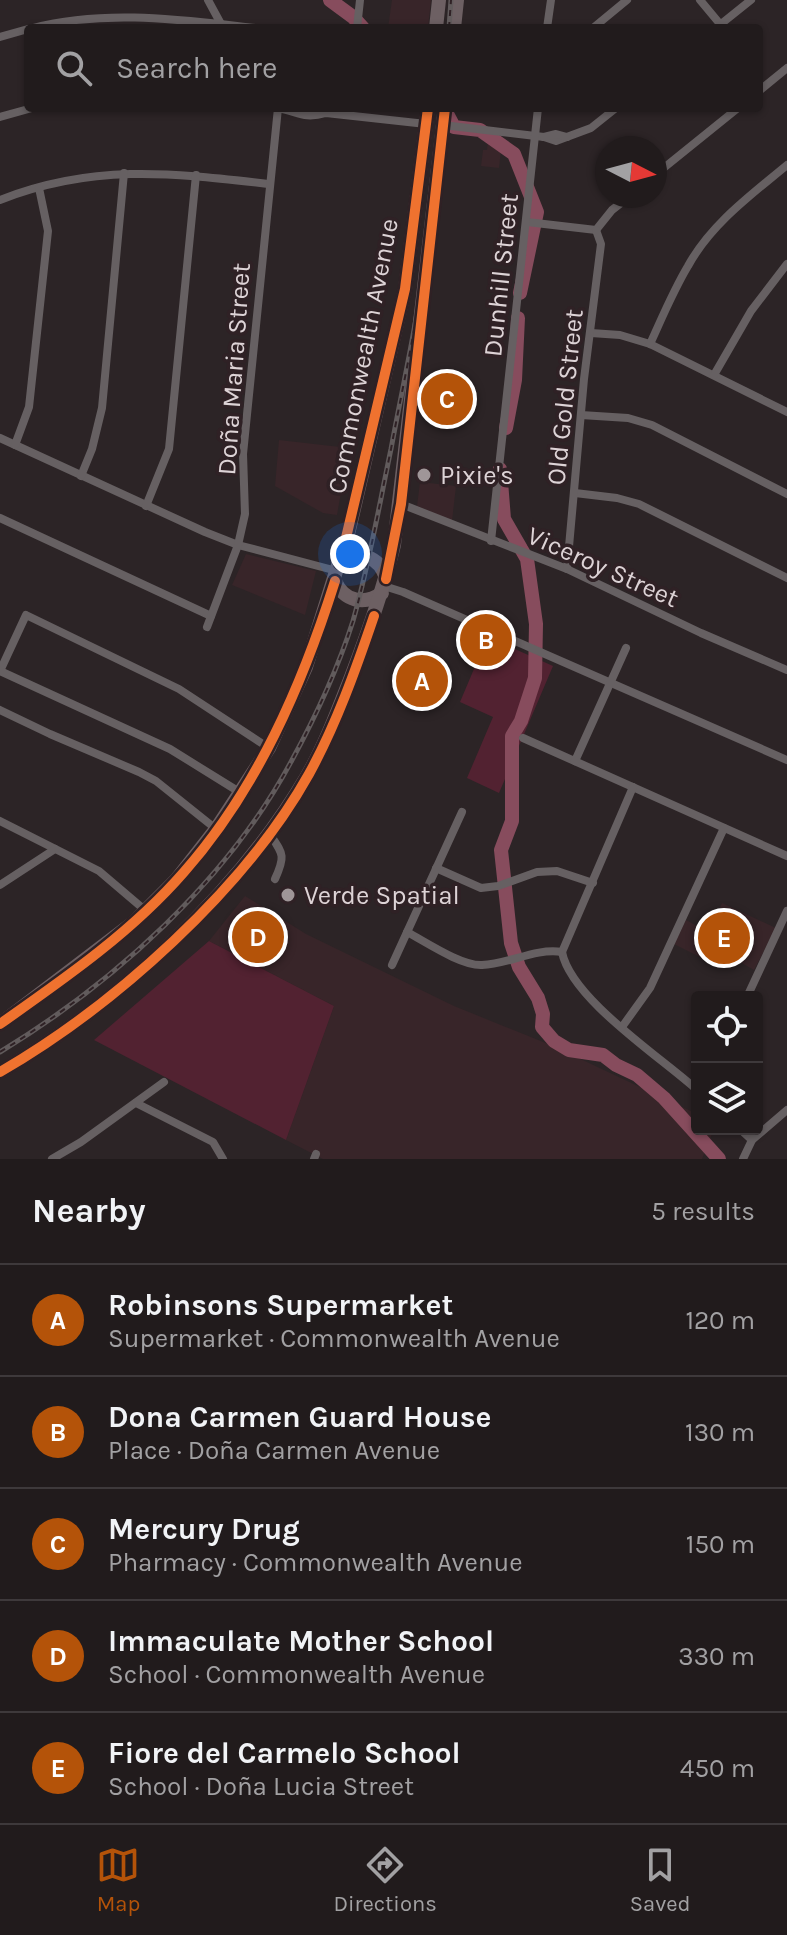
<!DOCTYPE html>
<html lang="en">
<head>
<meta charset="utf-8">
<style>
  :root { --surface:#211b1c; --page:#292425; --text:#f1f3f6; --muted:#a2a1a3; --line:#3e393b; --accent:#b45309 }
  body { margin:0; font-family:Karla,sans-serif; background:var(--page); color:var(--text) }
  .controls { position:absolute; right:24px; bottom:24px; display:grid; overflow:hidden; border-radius:8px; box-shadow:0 2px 6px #0004 }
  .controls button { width:72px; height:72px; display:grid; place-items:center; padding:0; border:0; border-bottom:2px solid var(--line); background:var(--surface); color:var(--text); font:40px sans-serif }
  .compass { position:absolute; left:595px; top:136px; width:72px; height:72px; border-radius:50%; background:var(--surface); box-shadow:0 2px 6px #0004; rotate:96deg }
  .you { position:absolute; left:350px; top:554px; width:28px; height:28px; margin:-20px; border:6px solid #fff; border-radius:50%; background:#1a73e8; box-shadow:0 0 0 12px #1a73e833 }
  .badge { display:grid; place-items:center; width:52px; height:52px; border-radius:50%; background:var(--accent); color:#fff; font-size:26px; font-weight:700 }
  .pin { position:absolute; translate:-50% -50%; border:4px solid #fff; box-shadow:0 2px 8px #0006 }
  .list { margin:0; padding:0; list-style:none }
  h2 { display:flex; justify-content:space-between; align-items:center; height:104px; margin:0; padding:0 32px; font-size:34px }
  h2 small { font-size:26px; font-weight:400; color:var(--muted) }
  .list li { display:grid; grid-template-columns:52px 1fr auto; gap:24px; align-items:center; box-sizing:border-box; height:112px; padding:0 32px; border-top:2px solid var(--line) }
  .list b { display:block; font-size:30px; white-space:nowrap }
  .list p { margin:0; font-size:26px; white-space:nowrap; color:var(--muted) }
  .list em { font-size:26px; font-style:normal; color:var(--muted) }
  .icon { flex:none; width:44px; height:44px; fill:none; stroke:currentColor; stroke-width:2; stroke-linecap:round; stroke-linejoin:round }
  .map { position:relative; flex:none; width:787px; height:1159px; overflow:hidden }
  .search { position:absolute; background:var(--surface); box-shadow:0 2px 6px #0004; left:24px; right:24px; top:24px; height:88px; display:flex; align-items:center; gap:20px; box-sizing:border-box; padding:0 28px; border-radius:8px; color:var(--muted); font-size:30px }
  .sheet { height:664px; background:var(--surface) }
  nav { display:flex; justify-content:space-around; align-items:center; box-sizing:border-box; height:112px; border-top:2px solid var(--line); background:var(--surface); font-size:22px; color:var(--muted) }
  nav a { display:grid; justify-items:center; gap:4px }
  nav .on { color:var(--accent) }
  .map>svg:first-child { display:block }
  .built { fill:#382529 }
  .green { fill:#522231 }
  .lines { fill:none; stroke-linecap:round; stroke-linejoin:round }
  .river { stroke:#874c5d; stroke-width:14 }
  .minor { stroke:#666062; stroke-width:8 }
  .primary { stroke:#6d6063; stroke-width:14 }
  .rail-casing { stroke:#615b5c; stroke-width:5 }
  .rail { stroke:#2f2125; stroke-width:2; stroke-dasharray:6; stroke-linecap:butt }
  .cycleway-casing { stroke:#2f2125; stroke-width:15 }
  .cycleway { stroke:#ef722f; stroke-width:10 }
  .poi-dot { fill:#9f9698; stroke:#2f2125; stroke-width:3 }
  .labels { text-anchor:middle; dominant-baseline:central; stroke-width:7; stroke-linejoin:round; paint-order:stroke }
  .street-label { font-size:26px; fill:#ddd3d6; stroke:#2f2125 }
  .poi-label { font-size:26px; fill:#ddd3d6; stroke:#2f2125; text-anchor:start }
</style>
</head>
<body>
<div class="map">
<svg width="787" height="1159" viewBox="0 0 787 1159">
  <rect width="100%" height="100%" fill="#2c2426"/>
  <g class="built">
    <path d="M392,0H431L428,28H388Z"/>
    <path d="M488,140L502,141L499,168L481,166L483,150H487Z"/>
    <path d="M279,440L349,448L337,515L323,513L275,486Z"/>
    <path d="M420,482L456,486L452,521L417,506Z"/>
    <path d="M246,554L316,571L305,615L232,585Z"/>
    <path d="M245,896L306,934L454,1006L553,1046L697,1114V1129H714L702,1159H323L286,1140L334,1006L209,941Z"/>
    <path d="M722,903L776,928L754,970L722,952L714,964L674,944L686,920L708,932Z"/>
  </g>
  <g class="green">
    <path d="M492,639L553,666L499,793L467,778L493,717L460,702L485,643L490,644Z"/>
    <path d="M209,941L334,1006L286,1140L94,1040Z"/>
  </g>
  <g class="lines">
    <g class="river">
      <path d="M330,0L353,17L363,28"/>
      <path d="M444,108L454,127L480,130L514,154L537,212L520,293"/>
      <path d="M506,428L515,380L518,318"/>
      <path d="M500,469L504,519L527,559L536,624L535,678L521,721L512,736V821L501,850L511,943L519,967L538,998L543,1014L542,1027L554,1041L569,1050L603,1055L616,1065L637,1075L664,1098L719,1159"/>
    </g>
    <g class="minor">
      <path d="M208,0L221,24"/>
      <path d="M700,0L720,24"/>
      <path d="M33,28C106,9 182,20 256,28"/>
      <path d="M357,28L360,0"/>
      <path d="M547,28L551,0"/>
      <path d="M593,28L627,0"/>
      <path d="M716,28L751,0"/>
      <path d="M0,37L28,29"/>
      <path d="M759,91L787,68"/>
      <path d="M275,108C297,110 301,120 326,113L426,124"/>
      <path d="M0,117L32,108"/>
      <path d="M443,125L544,137L556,141L591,128L616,108"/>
      <path d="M544,137L556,134L567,137"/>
      <path d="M655,175L738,108"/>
      <path d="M0,200C94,163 172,173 269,184"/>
      <path d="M527,222L596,230L612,210L630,196"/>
      <path d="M591,333L620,335L650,344L787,412"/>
      <path d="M650,344C662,318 673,291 688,266C711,224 751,195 787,165"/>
      <path d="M714,375L751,311L787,264"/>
      <path d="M581,415L628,418L652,425L787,494"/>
      <path d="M0,438L205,532L238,545L337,571"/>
      <path d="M15,445L29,407L48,231L39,188"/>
      <path d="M81,476L92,449L102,408L124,173"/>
      <path d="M575,493L617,498L639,504L787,578"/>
      <path d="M401,504L567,569L701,633L787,670"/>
      <path d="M146,506L169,449L196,175"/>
      <path d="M0,518L211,616"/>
      <path d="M491,541L538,108"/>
      <path d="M567,569L584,379L601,244L596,230"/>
      <path d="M384,586L403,592L787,760"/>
      <path d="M207,627L238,545L245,514L243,454L278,108"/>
      <path d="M0,671L26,615L179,689L269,748"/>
      <path d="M0,671L170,749L241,793"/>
      <path d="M0,710L50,734L139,772L156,781L216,829"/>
      <path d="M523,738L787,856"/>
      <path d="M575,761L626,648"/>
      <path d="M0,821L99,871L146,911"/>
      <path d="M269,833C283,854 286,855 275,879"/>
      <path d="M436,868L481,888L498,886L537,872L557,871L593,883"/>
      <path d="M0,885L55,849"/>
      <path d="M407,932C426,942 461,966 482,965C510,964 534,948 562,952"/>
      <path d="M562,952C571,999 662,1058 697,1090"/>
      <path d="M562,952L633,787"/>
      <path d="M392,965L462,812"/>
      <path d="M747,997L787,911"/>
      <path d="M622,1027L650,988L724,828"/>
      <path d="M136,1103L213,1142L223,1159"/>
      <path d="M740,1129L752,1140"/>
      <path d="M52,1159L81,1142L164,1082"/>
      <path d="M314,1159L316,1154"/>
      <path d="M743,1159L752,1140L787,1110"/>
    </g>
    <g class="primary">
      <path d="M436,28L439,0"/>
      <path d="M454,28L457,0"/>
      <path d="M340,563C360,550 379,556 386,578"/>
      <path d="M335,581C344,601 364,606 382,593"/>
      <path d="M0,1024L134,922L176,880L216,829L269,748L306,667L349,530L405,289L428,108"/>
      <path d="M0,1072C118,1003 237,895 307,776C325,745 338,710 351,677C368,633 383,590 394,545L445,108"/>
    </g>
    <g class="rail-casing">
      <g id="rail">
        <path d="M449,28L451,0"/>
        <path d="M0,1052C115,982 228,880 292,760C316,716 338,668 353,621C369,565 379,506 391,449C400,400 411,351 419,301C428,237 434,172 440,108"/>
      </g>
    </g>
    <use href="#rail" class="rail"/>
    <g class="cycleway-casing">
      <g id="cycleway">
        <path d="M340,563L405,289L428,108"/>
        <path d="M386,579L401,504L445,108"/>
        <path d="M0,1024C64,979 132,932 184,872C257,789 302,686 335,581"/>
        <path d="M0,1072C114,1006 245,889 309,774C336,725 356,669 374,616"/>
      </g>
    </g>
    <use href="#cycleway" class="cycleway"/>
  </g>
  <g class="poi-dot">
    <circle cx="424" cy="475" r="8"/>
    <circle cx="288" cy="895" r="8"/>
  </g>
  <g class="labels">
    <g class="street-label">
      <text transform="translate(501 275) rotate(-84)">Dunhill Street</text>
      <text transform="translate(363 356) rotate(-79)">Commonwealth Avenue</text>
      <text transform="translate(234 369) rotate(-86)">Doña Maria Street</text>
      <text transform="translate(565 397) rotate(-84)">Old Gold Street</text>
      <text transform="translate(603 567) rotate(24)">Viceroy Street</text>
    </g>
    <g class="poi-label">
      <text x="440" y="475">Pixie's</text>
      <text x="304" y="895">Verde Spatial</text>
    </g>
  </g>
</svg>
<div class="controls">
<button><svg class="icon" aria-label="locate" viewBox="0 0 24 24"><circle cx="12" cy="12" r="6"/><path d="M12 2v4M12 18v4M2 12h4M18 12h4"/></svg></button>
<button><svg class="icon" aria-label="layers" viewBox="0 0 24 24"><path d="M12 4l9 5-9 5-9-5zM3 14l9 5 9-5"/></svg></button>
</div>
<svg class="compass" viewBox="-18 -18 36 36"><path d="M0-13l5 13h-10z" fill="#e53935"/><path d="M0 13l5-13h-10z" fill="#a2a1a3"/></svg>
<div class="you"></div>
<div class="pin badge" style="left:422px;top:681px">A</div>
<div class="pin badge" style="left:486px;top:640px">B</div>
<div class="pin badge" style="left:447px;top:399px">C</div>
<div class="pin badge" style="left:258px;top:937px">D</div>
<div class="pin badge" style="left:724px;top:938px">E</div>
<div class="search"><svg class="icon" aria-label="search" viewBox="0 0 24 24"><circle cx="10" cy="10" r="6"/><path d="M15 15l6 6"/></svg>Search here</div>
</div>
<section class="sheet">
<h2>Nearby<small>5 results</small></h2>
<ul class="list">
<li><span class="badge">A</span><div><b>Robinsons Supermarket</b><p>Supermarket · Commonwealth Avenue</p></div><em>120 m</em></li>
<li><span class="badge">B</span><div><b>Dona Carmen Guard House</b><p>Place · Doña Carmen Avenue</p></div><em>130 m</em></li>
<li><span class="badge">C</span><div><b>Mercury Drug</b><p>Pharmacy · Commonwealth Avenue</p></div><em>150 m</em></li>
<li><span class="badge">D</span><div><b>Immaculate Mother School</b><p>School · Commonwealth Avenue</p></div><em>330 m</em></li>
<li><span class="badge">E</span><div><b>Fiore del Carmelo School</b><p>School · Doña Lucia Street</p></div><em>450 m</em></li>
</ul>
</section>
<nav>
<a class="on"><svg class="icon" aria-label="map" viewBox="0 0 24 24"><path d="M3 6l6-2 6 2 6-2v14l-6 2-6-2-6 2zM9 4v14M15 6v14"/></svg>Map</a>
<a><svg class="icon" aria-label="directions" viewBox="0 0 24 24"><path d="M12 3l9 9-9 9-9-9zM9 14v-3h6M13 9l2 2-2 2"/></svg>Directions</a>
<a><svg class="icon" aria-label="saved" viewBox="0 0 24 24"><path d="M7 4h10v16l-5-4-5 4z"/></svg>Saved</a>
</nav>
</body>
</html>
